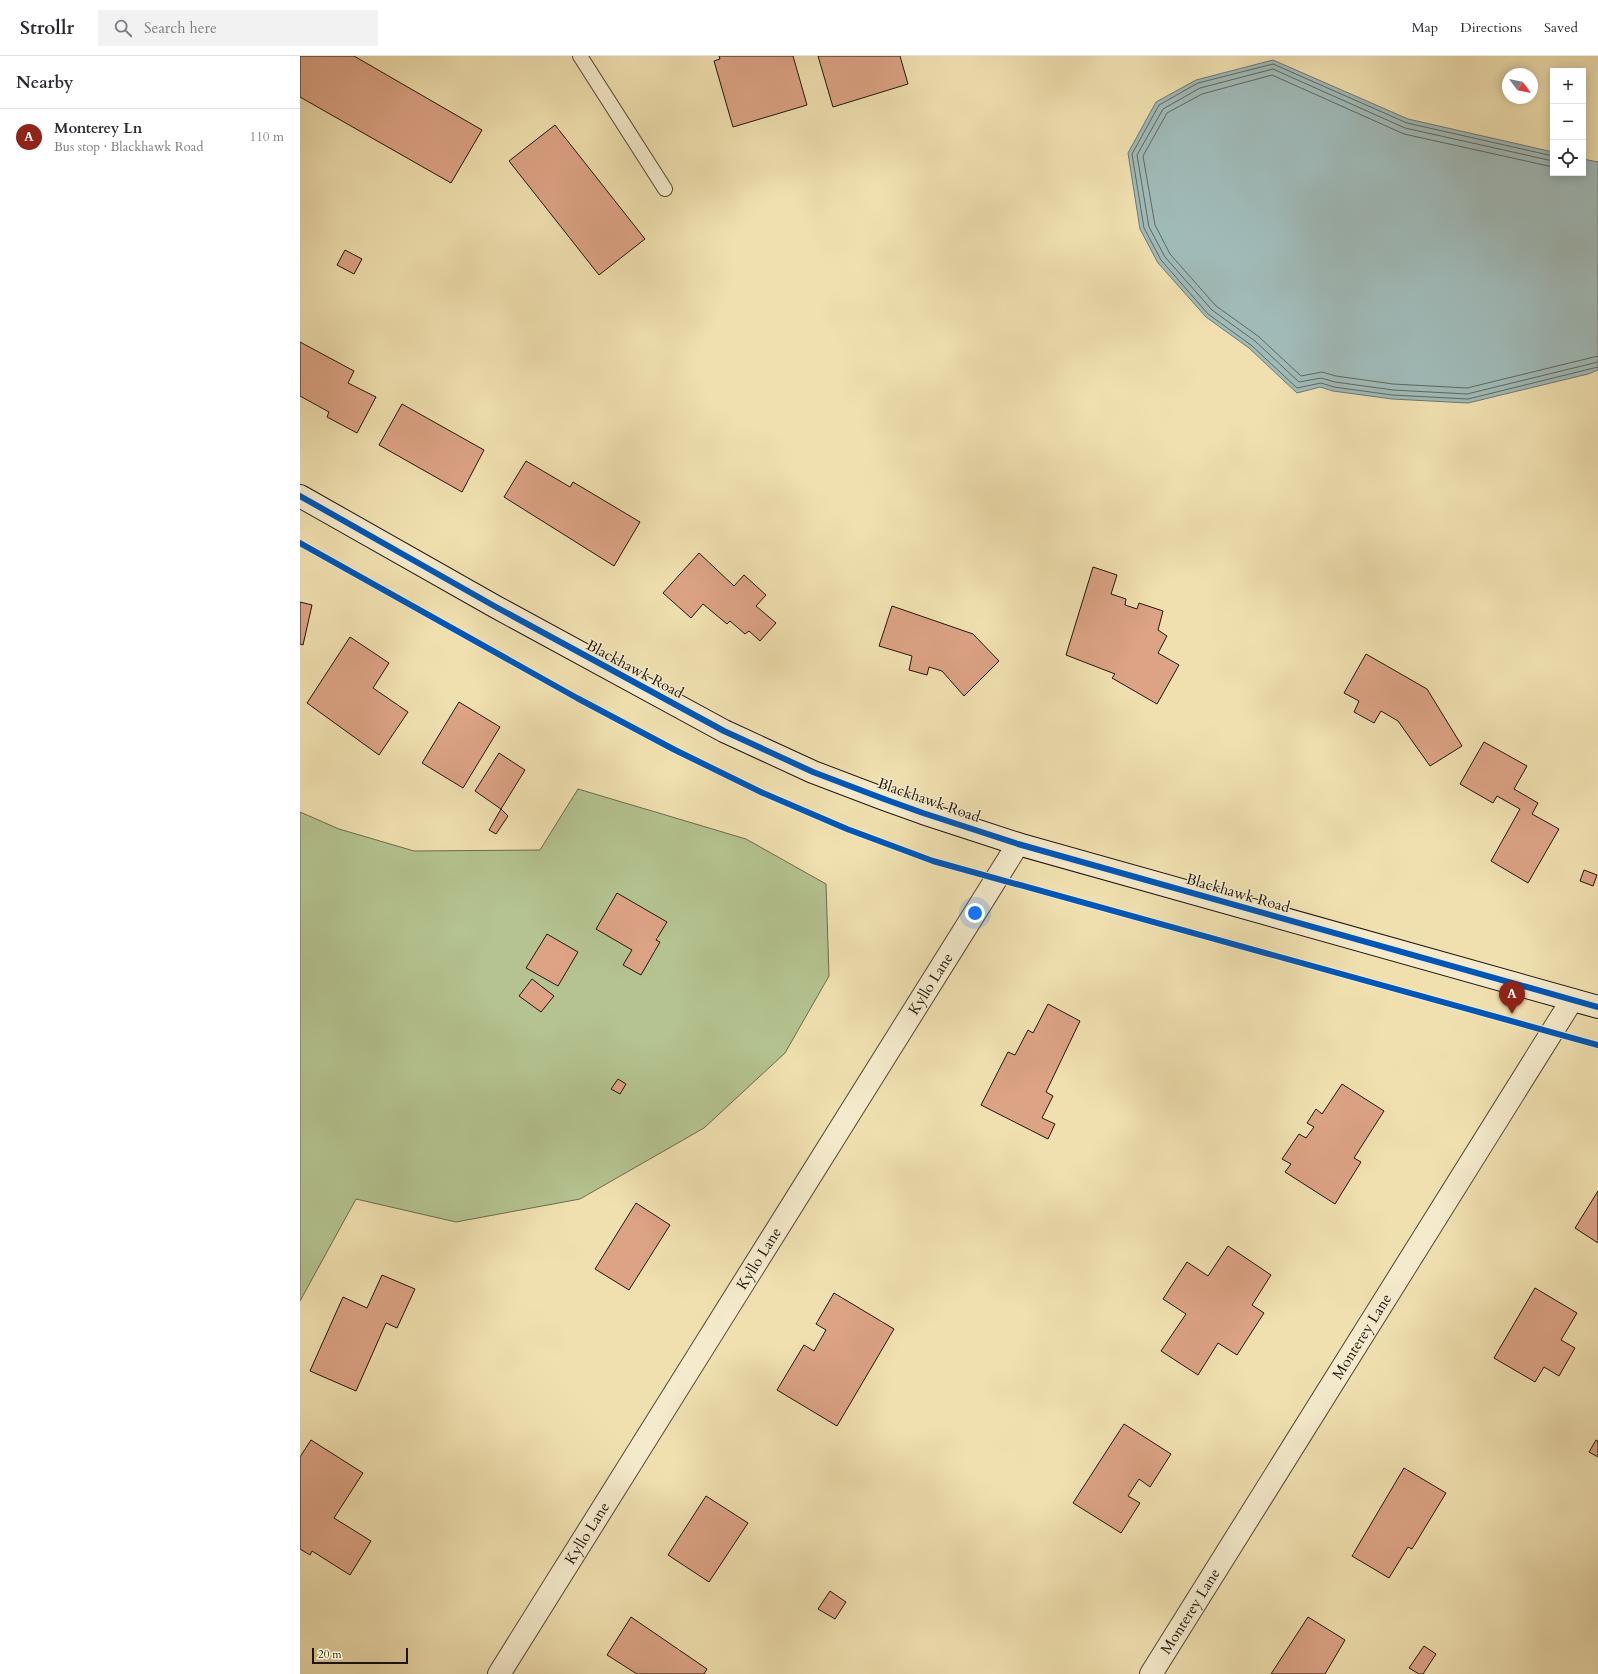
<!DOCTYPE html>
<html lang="en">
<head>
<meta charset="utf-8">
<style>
  :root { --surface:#fff; --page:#f2f2f3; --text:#2b2b33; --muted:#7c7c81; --line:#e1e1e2; --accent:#8f2418 }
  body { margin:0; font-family:Cardo,serif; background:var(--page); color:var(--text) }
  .controls { position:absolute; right:12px; top:12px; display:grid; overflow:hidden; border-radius:0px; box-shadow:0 2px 10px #0003 }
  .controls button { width:36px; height:36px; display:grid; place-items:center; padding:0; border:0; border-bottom:1px solid var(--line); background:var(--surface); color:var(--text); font:20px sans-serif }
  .compass { position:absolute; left:1202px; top:12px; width:36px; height:36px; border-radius:50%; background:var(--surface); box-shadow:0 2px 10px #0003; rotate:122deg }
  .scale { position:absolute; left:12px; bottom:10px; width:96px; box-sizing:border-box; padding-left:4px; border:2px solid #20160b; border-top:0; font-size:11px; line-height:14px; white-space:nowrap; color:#20160b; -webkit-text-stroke:3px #f5ebcc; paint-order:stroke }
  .you { position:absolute; left:675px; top:857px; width:14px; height:14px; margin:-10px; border:3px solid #fff; border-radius:50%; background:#1a73e8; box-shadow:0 0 0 6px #1a73e833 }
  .badge { display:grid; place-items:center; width:26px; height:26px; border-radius:50%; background:var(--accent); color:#fff; font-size:13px; font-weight:700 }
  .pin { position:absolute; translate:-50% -33px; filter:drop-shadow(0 1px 2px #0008) }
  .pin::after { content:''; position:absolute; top:21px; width:14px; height:12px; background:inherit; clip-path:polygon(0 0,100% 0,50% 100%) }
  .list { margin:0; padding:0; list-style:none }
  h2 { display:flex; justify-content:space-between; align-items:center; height:52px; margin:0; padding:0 16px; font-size:17px }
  h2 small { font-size:13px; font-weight:400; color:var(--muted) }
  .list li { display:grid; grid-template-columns:26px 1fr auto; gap:12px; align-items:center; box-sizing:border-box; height:56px; padding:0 16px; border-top:1px solid var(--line) }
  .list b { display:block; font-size:15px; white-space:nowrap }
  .list p { margin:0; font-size:13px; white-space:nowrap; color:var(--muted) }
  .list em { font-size:13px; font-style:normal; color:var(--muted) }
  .icon { flex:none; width:22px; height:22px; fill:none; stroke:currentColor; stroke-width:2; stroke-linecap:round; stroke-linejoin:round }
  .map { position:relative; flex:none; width:1298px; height:1618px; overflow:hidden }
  header { display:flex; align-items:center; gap:24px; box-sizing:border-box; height:56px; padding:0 20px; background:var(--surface); border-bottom:1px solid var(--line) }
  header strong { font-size:19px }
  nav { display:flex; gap:22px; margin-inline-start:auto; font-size:14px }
  .search { width:280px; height:36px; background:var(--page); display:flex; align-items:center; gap:10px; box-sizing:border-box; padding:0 14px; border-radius:0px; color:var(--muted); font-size:15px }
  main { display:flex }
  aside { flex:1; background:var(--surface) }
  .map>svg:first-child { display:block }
  .green { fill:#b4c390; stroke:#6a6c4e }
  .water { fill:#a0bab8; stroke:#6d7873 }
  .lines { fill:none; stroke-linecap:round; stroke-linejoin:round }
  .shore { stroke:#606862; stroke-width:1 }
  .building { fill:#dca385; stroke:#20160b }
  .lane-casing { stroke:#544834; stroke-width:16 }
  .street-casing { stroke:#544834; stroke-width:24 }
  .secondary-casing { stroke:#20160b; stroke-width:24 }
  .lane { stroke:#f5ebcc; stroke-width:14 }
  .street { stroke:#f5ebcc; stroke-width:22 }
  .secondary { stroke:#f5ebcc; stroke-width:22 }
  .cycleway-casing { stroke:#f5ebcc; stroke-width:8 }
  .cycleway { stroke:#0057b8; stroke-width:6 }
  .labels { text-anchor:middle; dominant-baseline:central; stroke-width:3; stroke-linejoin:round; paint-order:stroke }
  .street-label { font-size:15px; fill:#20160b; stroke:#f5ebcc }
</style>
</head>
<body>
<header>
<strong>Strollr</strong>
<div class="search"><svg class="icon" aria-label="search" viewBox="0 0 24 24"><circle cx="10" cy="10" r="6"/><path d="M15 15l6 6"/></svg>Search here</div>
<nav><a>Map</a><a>Directions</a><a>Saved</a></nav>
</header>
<main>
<aside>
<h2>Nearby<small></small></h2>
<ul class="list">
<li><span class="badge">A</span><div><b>Monterey Ln</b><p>Bus stop · Blackhawk Road</p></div><em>110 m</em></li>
</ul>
</aside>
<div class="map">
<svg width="1298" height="1618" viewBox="0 0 1298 1618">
  <rect width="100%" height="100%" fill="#f0e0b0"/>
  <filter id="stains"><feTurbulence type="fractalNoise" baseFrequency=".005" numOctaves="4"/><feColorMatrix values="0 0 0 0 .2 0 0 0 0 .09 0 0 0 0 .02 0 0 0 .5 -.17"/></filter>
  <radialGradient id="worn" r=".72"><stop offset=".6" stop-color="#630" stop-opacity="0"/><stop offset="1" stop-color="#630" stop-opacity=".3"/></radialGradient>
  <path class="green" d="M278,733L446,783L526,828L529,920L485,997L404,1072L280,1143L156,1166L56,1143L0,1245V756L39,773L114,795L240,794Z"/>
  <path class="water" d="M973,4L1108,63L1253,96V117H1283V103L1298,106V314L1288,318L1168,347L1092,343L1033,335L1020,331L997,337L949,292L906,261L858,207L840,173L828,97L856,46L896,24Z"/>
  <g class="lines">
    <g class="shore">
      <path d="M1253,100L1107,67L973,8L898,27L859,49L832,98L844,172L861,204L908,258L951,289L997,332L1021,327L1034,331L1092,339L1168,343L1298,311"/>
      <path d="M1253,105L1105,72L973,13L900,32L863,53L837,99L849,171L865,201L912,254L955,285L999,326L1021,322L1035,326L1093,334L1167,338L1298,306"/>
      <path d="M1253,111L1104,78L972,19L902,38L867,57L843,100L855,169L870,198L916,250L958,280L1001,320L1022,316L1036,320L1093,328L1167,332L1298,300"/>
    </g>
  </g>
  <g class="building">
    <path d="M0,0H54L182,74L151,127L0,41Z"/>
    <path d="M419,0H493L507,49L433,71L414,5L420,3Z"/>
    <path d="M518,0H600L608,28L533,51Z"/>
    <path d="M255,69L345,183L299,219L209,105Z"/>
    <path d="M45,194L62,203L54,218L37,209Z"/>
    <path d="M0,286L54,315L48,327L76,341L57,377L27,361L29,356L0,340Z"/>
    <path d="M102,348L184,394L162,436L79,389Z"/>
    <path d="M226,405L270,431L273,426L340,466L314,510L204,441Z"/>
    <path d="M399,497L434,530L444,519L466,539L456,550L476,567L460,585L449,575L445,578L430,565L427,568L403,548L391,562L363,537Z"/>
    <path d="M793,511L817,519L811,538L826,543L825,549L837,553L839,547L863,555L858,574L867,580L858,597L879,609L857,648L812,622L815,618L766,599Z"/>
    <path d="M0,546L12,549L3,589L0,588Z"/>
    <path d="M592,550L673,578L699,605L664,640L642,615L629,611L627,619L609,614L612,600L579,590Z"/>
    <path d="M50,581L89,607L73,632L108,656L79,699L7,647Z"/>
    <path d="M1066,598L1127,633L1162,690L1130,710L1098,665L1081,655L1074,667L1054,656L1059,645L1044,637Z"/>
    <path d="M159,646L200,671L163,732L122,707Z"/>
    <path d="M1184,686L1227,710L1214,733L1238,747L1232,758L1259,773L1228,827L1191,805L1220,753L1197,740L1193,747L1160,728Z"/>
    <path d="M199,697L225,714L201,753L175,735Z"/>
    <path d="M201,753L208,760L196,778L189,774Z"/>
    <path d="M1284,814L1297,819L1293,830L1280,825Z"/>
    <path d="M317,837L367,866L356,884L360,886L341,919L323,909L332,894L296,873Z"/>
    <path d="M247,878L278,896L258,930L226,912Z"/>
    <path d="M232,923L254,940L241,956L219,940Z"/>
    <path d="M748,948L780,965L746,1036L753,1040L742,1062L755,1068L748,1083L681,1049L708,996L715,999L728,974L733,977Z"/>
    <path d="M318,1023L326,1028L320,1038L311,1033Z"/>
    <path d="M1042,1028L1084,1055L1054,1102L1061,1106L1035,1148L985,1116L991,1108L982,1103L999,1078L1006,1082L1014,1071L1007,1067L1016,1053L1022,1058Z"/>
    <path d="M1298,1135V1187L1275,1172Z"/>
    <path d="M336,1147L370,1169L329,1234L295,1213Z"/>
    <path d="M928,1190L971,1219L952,1249L964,1257L937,1299L918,1287L898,1319L861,1295L886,1258L863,1243L887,1206L908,1220Z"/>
    <path d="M82,1219L115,1233L97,1272L86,1267L56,1335L10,1315L43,1241L67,1252Z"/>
    <path d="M1235,1232L1277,1257L1261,1284L1275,1292L1259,1320L1244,1311L1235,1326L1194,1302Z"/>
    <path d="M534,1237L594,1273L537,1370L477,1334L504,1289L514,1295L526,1274L516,1268Z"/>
    <path d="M824,1368L871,1398L850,1431L839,1423L828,1440L840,1447L821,1477L773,1447Z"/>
    <path d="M11,1384L63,1417L34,1462L71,1485L50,1519L12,1495L10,1499L0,1493V1401Z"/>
    <path d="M1296,1384L1298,1385V1401L1289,1396Z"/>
    <path d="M1104,1412L1146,1437L1112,1493L1108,1491L1089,1522L1052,1500Z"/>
    <path d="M406,1440L448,1467L409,1526L368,1499Z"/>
    <path d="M530,1535L546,1546L535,1563L518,1553Z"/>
    <path d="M331,1561L407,1613L404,1618H337L307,1599Z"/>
    <path d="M1008,1561L1045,1584L1025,1618H971Z"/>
    <path d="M1124,1590L1136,1598L1123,1618H1119L1109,1612Z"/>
  </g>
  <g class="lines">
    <g class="lane-casing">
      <path id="lane" d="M280,0L365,133"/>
    </g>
    <g class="street-casing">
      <g id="street">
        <path id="s1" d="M199,1618L718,788"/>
        <path id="s2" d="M851,1618L1272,944"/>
      </g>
    </g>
    <g class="secondary-casing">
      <path id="secondary" d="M0,440L196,551L424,675L513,716L584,743L623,757L718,788L1298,951"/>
    </g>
    <use href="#lane" class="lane"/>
    <use href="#street" class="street"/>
    <use href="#secondary" class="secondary"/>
    <g class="cycleway-casing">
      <g id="cycleway">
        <path d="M0,440L196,551L424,675L513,716L584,743L623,757L718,788L1298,951"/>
        <path d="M0,487L277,642L375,694L463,737L547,773L633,805L1298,989"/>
      </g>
    </g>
    <use href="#cycleway" class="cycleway"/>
  </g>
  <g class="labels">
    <g class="street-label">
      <text transform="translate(335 613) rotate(28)">Blackhawk Road</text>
      <text transform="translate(629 744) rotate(19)">Blackhawk Road</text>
      <text transform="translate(938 837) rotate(16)">Blackhawk Road</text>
      <text stroke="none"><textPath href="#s1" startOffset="814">Kyllo Lane</textPath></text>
      <text stroke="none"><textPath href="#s1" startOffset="490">Kyllo Lane</textPath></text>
      <text stroke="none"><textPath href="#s2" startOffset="398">Monterey Lane</textPath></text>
      <text stroke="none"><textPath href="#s1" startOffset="166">Kyllo Lane</textPath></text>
      <text stroke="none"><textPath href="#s2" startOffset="74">Monterey Lane</textPath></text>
    </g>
  </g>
  <rect width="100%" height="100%" filter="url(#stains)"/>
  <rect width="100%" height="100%" fill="url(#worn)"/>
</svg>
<div class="controls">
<button>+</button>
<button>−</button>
<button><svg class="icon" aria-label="locate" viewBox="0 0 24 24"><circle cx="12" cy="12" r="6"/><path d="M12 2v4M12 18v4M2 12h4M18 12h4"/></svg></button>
</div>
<svg class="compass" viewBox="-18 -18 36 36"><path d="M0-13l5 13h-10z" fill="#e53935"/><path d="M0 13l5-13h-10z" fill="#7c7c81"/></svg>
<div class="scale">20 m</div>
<div class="you"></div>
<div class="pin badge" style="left:1212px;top:958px">A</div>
</div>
</main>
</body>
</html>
